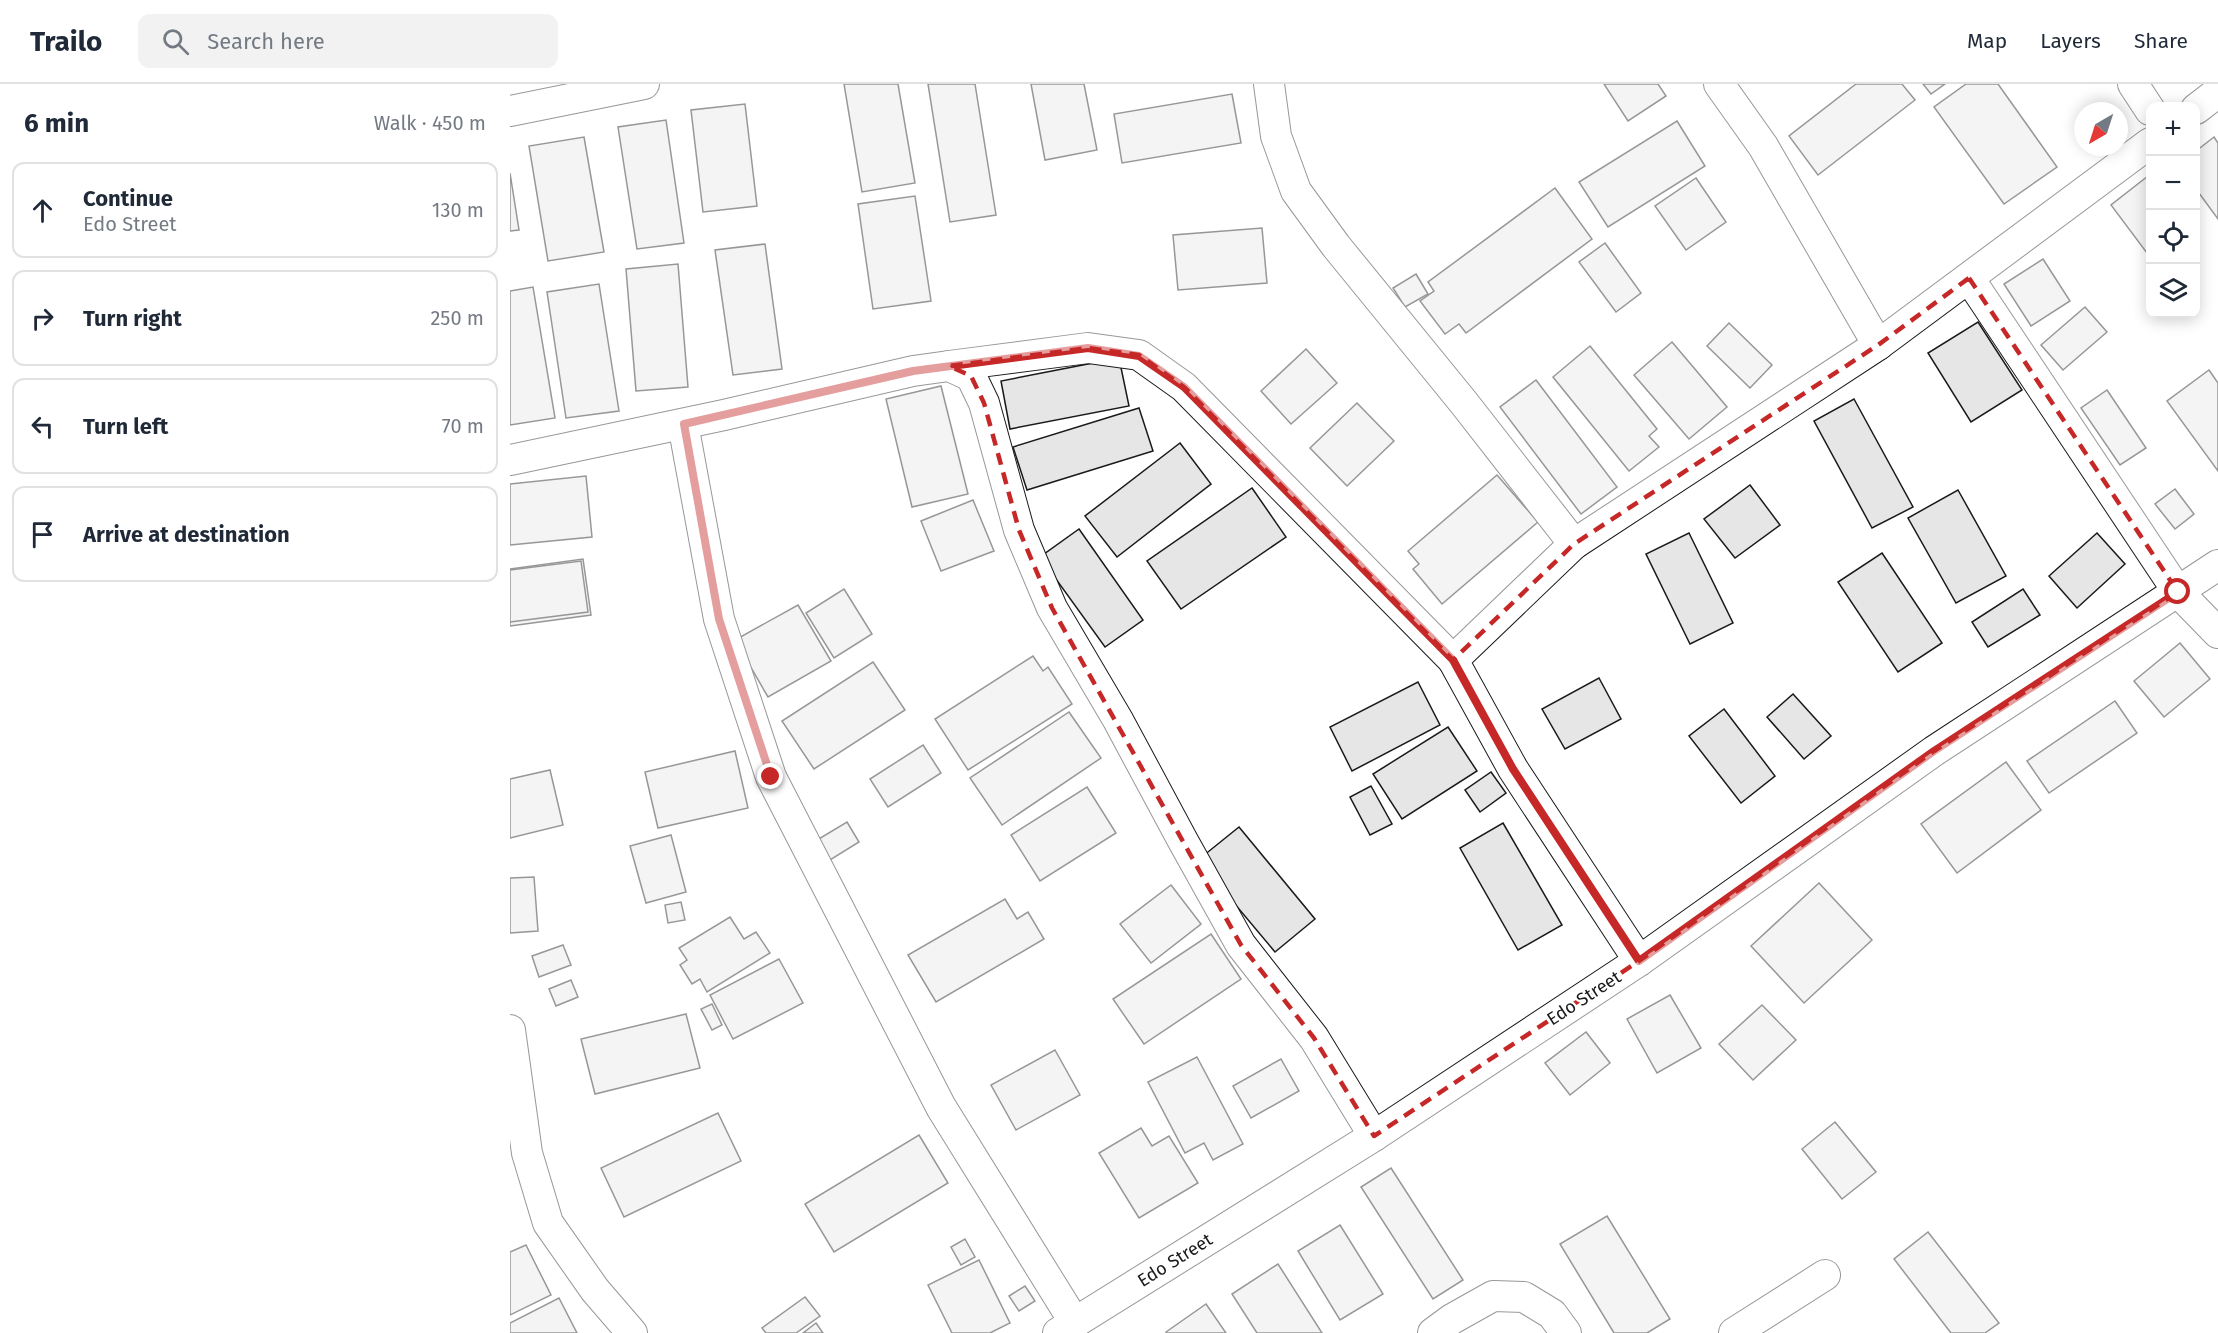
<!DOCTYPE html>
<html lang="en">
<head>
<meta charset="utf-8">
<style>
  :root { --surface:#fff; --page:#f2f2f3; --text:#1f2937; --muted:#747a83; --line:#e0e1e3 }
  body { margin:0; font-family:"Fira Sans",sans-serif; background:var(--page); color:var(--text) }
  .controls { position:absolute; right:18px; top:18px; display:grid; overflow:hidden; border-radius:12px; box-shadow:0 3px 15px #0003 }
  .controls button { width:54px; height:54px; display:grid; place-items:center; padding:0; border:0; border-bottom:2px solid var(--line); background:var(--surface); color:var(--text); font:30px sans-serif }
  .compass { position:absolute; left:1564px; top:18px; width:54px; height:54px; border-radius:50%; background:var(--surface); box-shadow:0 3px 15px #0003; rotate:219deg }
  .stop { position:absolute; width:18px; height:18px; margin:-14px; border:4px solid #c62828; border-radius:50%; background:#fff }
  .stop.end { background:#c62828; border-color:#fff; box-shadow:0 2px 6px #0008 }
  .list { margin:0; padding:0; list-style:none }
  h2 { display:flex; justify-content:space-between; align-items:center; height:78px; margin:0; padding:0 24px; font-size:26px }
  h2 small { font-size:20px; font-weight:400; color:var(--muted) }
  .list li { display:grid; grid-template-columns:39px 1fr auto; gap:18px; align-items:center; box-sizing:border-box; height:96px; margin:0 12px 12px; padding:0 12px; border:2px solid var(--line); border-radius:12px }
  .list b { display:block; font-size:22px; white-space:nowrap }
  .list p { margin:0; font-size:20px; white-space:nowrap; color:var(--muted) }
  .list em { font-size:20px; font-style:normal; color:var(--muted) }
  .icon { flex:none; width:33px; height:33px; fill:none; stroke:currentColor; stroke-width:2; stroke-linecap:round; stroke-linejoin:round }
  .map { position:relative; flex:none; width:1708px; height:1249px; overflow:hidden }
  header { display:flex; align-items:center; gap:36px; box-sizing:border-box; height:84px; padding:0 30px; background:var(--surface); border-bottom:2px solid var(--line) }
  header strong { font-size:28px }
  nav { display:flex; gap:33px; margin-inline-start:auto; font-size:21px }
  .search { width:420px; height:54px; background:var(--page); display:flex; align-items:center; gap:15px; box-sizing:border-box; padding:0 21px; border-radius:12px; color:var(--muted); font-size:22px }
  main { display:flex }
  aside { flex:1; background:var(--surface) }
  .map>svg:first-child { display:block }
  .building { fill:#e6e6e6; stroke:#1a1a1a; stroke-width:1.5 }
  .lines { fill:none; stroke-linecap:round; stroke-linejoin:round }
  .minor-casing { stroke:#1a1a1a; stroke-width:32 }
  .minor { stroke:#fff; stroke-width:30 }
  .route { stroke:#c62828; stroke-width:8 }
  .marked { fill:none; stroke:#c62828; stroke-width:4.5; stroke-dasharray:12 8; stroke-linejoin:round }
  .labels { text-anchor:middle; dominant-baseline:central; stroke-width:4.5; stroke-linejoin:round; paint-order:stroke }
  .street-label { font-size:18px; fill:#1a1a1a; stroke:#fff }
</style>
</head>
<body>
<header>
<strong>Trailo</strong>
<div class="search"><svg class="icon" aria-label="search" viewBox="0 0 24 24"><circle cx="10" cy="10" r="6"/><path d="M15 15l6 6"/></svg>Search here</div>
<nav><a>Map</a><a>Layers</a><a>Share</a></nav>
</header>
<main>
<aside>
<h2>6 min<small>Walk · 450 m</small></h2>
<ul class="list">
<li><svg class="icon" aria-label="ahead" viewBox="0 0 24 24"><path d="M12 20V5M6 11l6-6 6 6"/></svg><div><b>Continue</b><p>Edo Street</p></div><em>130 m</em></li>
<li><svg class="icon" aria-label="right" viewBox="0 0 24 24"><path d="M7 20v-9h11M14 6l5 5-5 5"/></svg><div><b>Turn right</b></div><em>250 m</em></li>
<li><svg class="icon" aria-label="left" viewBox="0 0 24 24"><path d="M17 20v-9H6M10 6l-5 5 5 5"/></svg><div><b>Turn left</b></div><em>70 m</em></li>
<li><svg class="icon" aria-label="arrive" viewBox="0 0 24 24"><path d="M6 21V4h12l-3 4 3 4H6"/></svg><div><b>Arrive at destination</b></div></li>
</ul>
</aside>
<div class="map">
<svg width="1708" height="1249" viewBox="0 0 1708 1249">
  <rect width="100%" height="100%" fill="#fff"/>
  <g class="building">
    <path d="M334,0H388L405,99L352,108Z"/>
    <path d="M418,0H465L486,131L440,138Z"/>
    <path d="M521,0H574L587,66L535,76Z"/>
    <path d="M1094,0H1148L1156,12L1118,37Z"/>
    <path d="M1346,0H1392L1405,16L1308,91L1279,52Z"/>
    <path d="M1413,0H1435L1421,10Z"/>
    <path d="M1456,0H1488L1547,83L1494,120L1424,23Z"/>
    <path d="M722,10L731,59L612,79L604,30Z"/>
    <path d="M235,20L247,122L193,128L181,26Z"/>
    <path d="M156,36L174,159L127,165L108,43Z"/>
    <path d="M1167,37L1195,82L1098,143L1069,98Z"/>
    <path d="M74,53L94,168L38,177L19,62Z"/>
    <path d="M1704,53L1708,59V135L1686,105V67Z"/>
    <path d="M0,89L9,146L0,147Z"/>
    <path d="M1638,92L1640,95V173L1601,121Z"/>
    <path d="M1186,94L1216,138L1176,166L1145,122Z"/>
    <path d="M1045,104L1082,155L956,249L949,240L935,250L910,217L924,207L918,198Z"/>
    <path d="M405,112L421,217L363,225L348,120Z"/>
    <path d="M752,144L757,199L668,206L663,151Z"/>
    <path d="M1095,159L1131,209L1106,228L1069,178Z"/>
    <path d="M255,160L272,285L223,291L205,166Z"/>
    <path d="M1533,175L1560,217L1521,242L1494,200Z"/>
    <path d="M168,180L178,303L126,307L116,185Z"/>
    <path d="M906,190L918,210L895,223L883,204Z"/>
    <path d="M89,200L109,327L56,334L37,208Z"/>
    <path d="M23,203L45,334L0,341V207Z"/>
    <path d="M1575,223L1597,248L1553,286L1531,261Z"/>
    <path d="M1468,238L1512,306L1461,338L1418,269Z"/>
    <path d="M1219,239L1262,281L1240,304L1197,262Z"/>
    <path d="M1162,258L1217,323L1179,355L1124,291Z"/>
    <path d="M1080,262L1147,345L1139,352L1149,363L1119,387L1043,293Z"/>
    <path d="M796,265L827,299L781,340L751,307Z"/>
    <path d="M609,274L619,322L500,345L491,297Z"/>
    <path d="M1699,286L1708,299V387L1657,317Z"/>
    <path d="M1026,296L1107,403L1071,430L990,323Z"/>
    <path d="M431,302L458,410L402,423L376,315Z"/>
    <path d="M1597,306L1636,364L1610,381L1571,324Z"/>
    <path d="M1344,315L1403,423L1362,444L1304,337Z"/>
    <path d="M847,319L884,357L837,402L800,364Z"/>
    <path d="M629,324L643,367L517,406L503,363Z"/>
    <path d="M670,359L701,400L607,473L575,432Z"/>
    <path d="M987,391L1028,438L932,520L903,485L909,480L898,467Z"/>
    <path d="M76,392L82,453L0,461V400Z"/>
    <path d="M1240,401L1270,441L1225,474L1194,435Z"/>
    <path d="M742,404L776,453L671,525L637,477Z"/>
    <path d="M1665,405L1684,430L1665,445L1645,420Z"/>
    <path d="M1448,406L1496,492L1446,519L1398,434Z"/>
    <path d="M463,416L484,467L431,487L411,437Z"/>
    <path d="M569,445L633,536L595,563L530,473Z"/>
    <path d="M1179,449L1223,539L1180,560L1136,470Z"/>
    <path d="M1587,449L1615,480L1567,524L1539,492Z"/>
    <path d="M1372,469L1432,559L1388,588L1328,498Z"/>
    <path d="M73,475L81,531L0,542V485Z"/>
    <path d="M71,477L78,528L0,538V486Z"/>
    <path d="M334,505L362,550L324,574L296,529Z"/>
    <path d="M1513,505L1530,531L1478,563L1462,538Z"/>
    <path d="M288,521L321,577L258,613L225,556Z"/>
    <path d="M1670,559L1700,595L1654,633L1624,597Z"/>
    <path d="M523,572L533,587L538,583L562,620L458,686L425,635Z"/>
    <path d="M363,578L395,626L304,685L272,637Z"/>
    <path d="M1089,594L1111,635L1055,665L1032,625Z"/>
    <path d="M908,598L930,641L842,687L820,643Z"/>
    <path d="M1283,610L1321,652L1294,675L1257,633Z"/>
    <path d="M1605,617L1627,649L1539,709L1517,677Z"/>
    <path d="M1214,625L1265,692L1231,719L1179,652Z"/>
    <path d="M559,628L591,674L492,741L460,694Z"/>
    <path d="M938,643L967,687L892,735L863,690Z"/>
    <path d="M413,661L431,689L378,723L360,695Z"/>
    <path d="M225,667L238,724L148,744L135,688Z"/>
    <path d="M1496,678L1531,726L1447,789L1411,740Z"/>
    <path d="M40,686L53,741L0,754V695Z"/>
    <path d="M981,688L996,709L970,728L955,706Z"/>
    <path d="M861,702L882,740L860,751L840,713Z"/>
    <path d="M577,703L606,749L530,797L501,751Z"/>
    <path d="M337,738L349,758L320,776L307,756Z"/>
    <path d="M993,739L1052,841L1008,866L950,764Z"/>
    <path d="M729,743L805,835L765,868L688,776Z"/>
    <path d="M161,751L176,808L136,819L120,762Z"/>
    <path d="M24,793L28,847L0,849V794Z"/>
    <path d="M1309,799L1362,856L1294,919L1241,862Z"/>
    <path d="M661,801L691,840L641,879L610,840Z"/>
    <path d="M495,815L507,835L518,828L534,855L426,918L398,871Z"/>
    <path d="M171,818L175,836L158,839L155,821Z"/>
    <path d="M220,833L234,855L246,848L260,869L197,908L190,895L182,900L170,881L177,876L169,864Z"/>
    <path d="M701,850L731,895L634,960L603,915Z"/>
    <path d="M53,861L61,881L29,893L22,872Z"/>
    <path d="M269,875L293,919L223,955L200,911Z"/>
    <path d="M61,896L68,913L46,922L39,905Z"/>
    <path d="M1160,911L1191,964L1147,989L1117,935Z"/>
    <path d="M202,920L212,941L202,946L191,925Z"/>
    <path d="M1252,921L1286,956L1243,996L1209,960Z"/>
    <path d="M176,930L190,984L85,1010L71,955Z"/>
    <path d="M1076,948L1100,979L1060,1011L1035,979Z"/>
    <path d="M545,966L570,1011L506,1046L481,1001Z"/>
    <path d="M687,973L733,1060L703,1076L694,1059L675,1069L638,998Z"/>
    <path d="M771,975L789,1007L741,1034L723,1002Z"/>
    <path d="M208,1029L231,1077L114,1133L91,1084Z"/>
    <path d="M1325,1038L1366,1088L1332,1115L1292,1065Z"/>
    <path d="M631,1044L642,1062L659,1052L688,1099L629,1134L589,1069Z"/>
    <path d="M409,1051L438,1099L324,1168L295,1120Z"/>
    <path d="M881,1084L953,1196L923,1215L851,1103Z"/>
    <path d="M1097,1132L1160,1235L1137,1249H1104L1050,1160Z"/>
    <path d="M830,1141L873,1210L830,1236L788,1167Z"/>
    <path d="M1418,1148L1489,1239L1475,1249H1441L1384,1175Z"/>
    <path d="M455,1155L465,1173L451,1181L441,1163Z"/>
    <path d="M16,1161L41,1211L0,1231V1168Z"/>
    <path d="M469,1176L500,1239L480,1249H442L418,1201Z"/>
    <path d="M768,1180L812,1249H747L722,1210Z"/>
    <path d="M515,1202L525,1217L509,1227L499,1212Z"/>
    <path d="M295,1213L310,1232L286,1249H256L252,1244Z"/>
    <path d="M49,1214L67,1249H0V1239Z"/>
    <path d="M696,1220L716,1249H657L656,1248Z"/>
    <path d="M306,1239L313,1249H293Z"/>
  </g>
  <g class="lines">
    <g class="minor-casing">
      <g id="minor">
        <path d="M759,0L766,52L786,107L826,162L954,319L1064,460L943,576L1003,685L1129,877"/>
        <path d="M1209,0L1253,62L1368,261"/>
        <path d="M1623,0L1640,26"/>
        <path d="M1686,25L1708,8"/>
        <path d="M0,27L134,0"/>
        <path d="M1459,194L1668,508L1708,549"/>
        <path d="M439,282L578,264L629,271L674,303L943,576"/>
        <path d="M173,340L209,535L261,693L431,1023L565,1239"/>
        <path d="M0,376L214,331L403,287L439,282L461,292L474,319L509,446L542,524L608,636L673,757L731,861L804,954L864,1052"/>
        <path d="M1064,460L1368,261L1640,59"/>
        <path d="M0,946L17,1069L38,1139L85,1206L122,1249"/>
        <path d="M548,1249L864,1052L1129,877L1424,667L1708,481"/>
        <path d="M923,1249L942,1235L983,1212L1014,1213L1042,1230L1056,1249"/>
        <path d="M1224,1249L1315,1191"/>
      </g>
    </g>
    <use href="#minor" class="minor"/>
  </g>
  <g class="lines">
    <path class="route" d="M261,693L209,535L174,340L403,287L578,264L629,272L674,303L943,576L1003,685L1129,877L1424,667L1668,508"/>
  </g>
  <path d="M0 0H1708V1249H0ZM1459,194L1668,508L1424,667L1129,877L864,1052L804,954L731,861L542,524L509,446L474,319L461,292L439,282L578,264L629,271L674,303L943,576L1064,460L1368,261Z" fill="#fff" fill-opacity=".55" fill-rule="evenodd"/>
  <path class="marked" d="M1459,194L1668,508L1424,667L1129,877L864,1052L804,954L731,861L542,524L509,446L474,319L461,292L439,282L578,264L629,271L674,303L943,576L1064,460L1368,261Z"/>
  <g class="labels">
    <g class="street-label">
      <text transform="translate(1074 914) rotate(-33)">Edo Street</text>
      <text transform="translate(665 1176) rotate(-32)">Edo Street</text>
    </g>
  </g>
</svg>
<div class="controls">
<button>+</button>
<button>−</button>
<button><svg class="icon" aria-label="locate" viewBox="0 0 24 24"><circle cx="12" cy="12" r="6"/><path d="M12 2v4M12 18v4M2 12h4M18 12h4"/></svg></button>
<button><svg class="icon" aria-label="layers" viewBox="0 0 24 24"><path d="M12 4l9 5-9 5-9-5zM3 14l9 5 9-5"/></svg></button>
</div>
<svg class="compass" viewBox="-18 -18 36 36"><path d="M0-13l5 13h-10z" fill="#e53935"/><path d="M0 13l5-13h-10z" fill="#747a83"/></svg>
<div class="stop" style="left:1668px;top:508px"></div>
<div class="stop end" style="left:261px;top:693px"></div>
</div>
</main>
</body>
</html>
